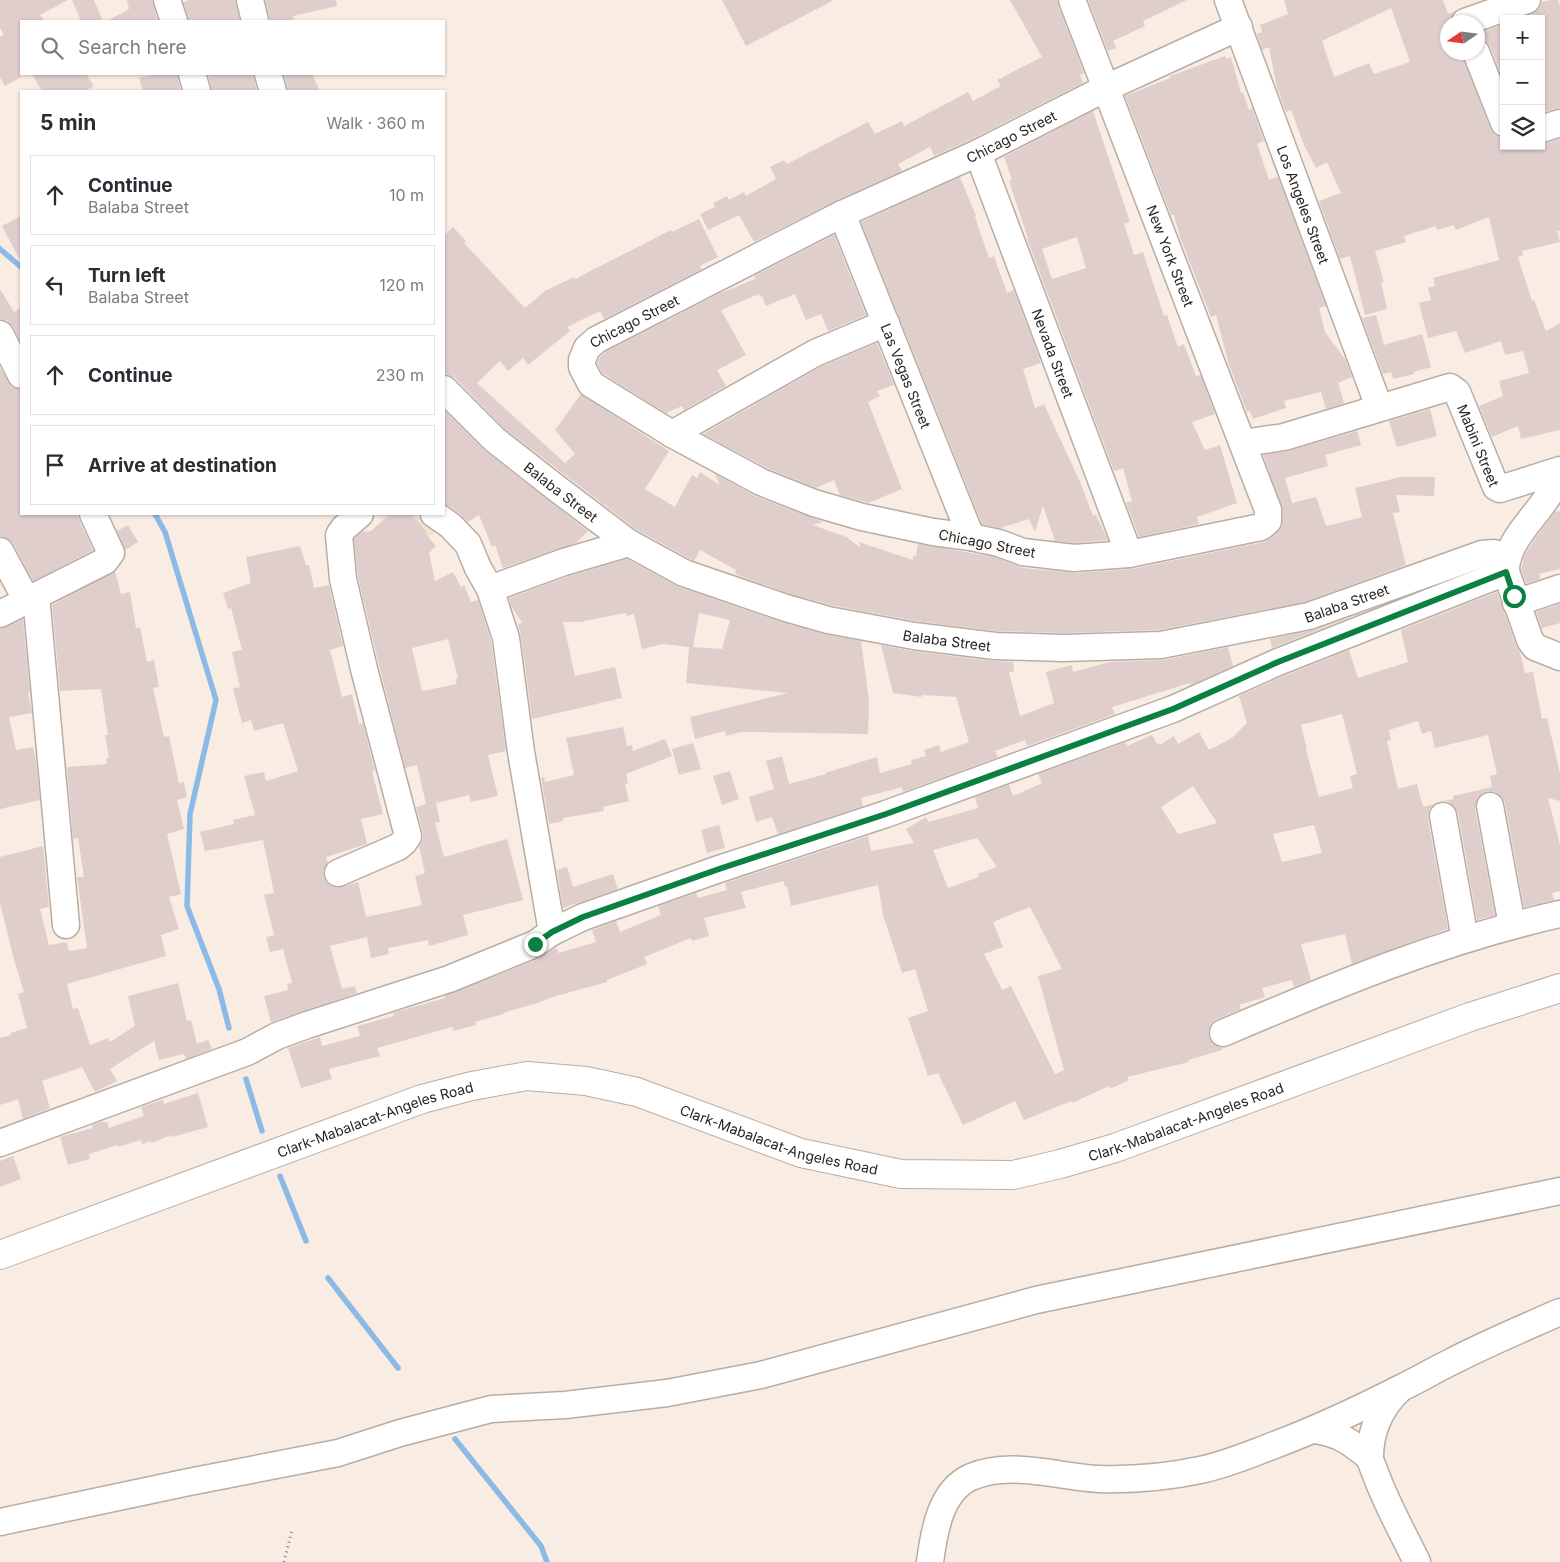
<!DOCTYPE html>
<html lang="en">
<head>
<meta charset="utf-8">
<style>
  :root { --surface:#fff; --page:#f7f7f7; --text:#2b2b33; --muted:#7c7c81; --line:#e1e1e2 }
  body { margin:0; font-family:Inter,sans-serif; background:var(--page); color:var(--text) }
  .controls { position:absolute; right:15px; top:15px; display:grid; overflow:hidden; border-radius:0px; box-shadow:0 1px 4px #0004 }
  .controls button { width:45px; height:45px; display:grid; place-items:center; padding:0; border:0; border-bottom:1px solid var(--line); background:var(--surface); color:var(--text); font:25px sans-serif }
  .compass { position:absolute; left:1440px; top:15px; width:45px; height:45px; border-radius:50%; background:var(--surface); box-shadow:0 1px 4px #0004; rotate:257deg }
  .stop { position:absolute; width:15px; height:15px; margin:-11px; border:4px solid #0b8043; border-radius:50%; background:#fff }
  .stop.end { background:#0b8043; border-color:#fff; box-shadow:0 1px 5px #0008 }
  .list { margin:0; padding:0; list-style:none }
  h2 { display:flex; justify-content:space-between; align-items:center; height:65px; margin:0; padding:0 20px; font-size:21px }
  h2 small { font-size:16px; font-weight:400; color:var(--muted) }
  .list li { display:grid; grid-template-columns:32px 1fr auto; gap:15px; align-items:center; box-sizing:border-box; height:80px; margin:0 10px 10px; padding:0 10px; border:1px solid var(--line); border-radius:0px }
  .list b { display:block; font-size:19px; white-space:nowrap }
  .list p { margin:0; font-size:16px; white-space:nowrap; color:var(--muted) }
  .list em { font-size:16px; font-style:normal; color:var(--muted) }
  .icon { flex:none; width:28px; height:28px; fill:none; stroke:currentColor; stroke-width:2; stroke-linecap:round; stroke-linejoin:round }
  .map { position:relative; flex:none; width:1560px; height:1562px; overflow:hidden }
  .search { position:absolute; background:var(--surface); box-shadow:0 1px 4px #0004; left:20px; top:20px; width:425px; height:55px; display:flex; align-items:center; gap:12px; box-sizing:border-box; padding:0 18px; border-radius:0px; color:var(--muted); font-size:19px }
  .panel { position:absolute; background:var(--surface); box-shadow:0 1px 4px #0004; left:20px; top:90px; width:425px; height:425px; border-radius:0px }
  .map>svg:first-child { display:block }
  .education { fill:#efe4cf }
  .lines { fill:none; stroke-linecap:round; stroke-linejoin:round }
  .stream { stroke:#8bbae6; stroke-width:5.5 }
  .building { fill:#e0cecd; fill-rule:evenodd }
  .minor-casing { stroke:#b9ada3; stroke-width:29 }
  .major-casing { stroke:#b9ada3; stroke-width:30 }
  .path { stroke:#8a827b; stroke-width:3; stroke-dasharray:1 4; stroke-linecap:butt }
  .minor { stroke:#fff; stroke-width:26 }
  .major { stroke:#fff; stroke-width:28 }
  .route { stroke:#0b8043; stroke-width:6 }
  .labels { text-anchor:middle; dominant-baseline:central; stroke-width:4.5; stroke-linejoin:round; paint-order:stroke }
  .street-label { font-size:14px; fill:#292521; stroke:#fefcfa }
</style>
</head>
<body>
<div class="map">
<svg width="1560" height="1562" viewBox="0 0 1560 1562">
  <rect width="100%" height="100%" fill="#f9ece2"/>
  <path class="education" d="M378,514H421L442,528L407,551Z"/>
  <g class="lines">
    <g class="stream">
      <path d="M0,249L21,267"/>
      <path d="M155,514L165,532L216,700L190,814L187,906L219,989L229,1028"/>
      <path d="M246,1079L262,1131"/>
      <path d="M280,1176L306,1241"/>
      <path d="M328,1278L398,1368"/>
      <path d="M455,1439L541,1546L547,1562"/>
    </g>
  </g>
  <g class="building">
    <path d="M0,0H68L40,15L44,21H21V77L5,86L0,77V37L4,35L0,28Z"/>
    <path d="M72,0H94L103,21H81Z"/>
    <path d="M127,0H152L158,21H107L129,9Z"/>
    <path d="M189,0H235L240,21H189L183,2Z"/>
    <path d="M265,0H336L337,6L293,16L294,19L284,21H270Z"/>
    <path d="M722,0H834L746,46Z"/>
    <path d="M1010,0H1057L1058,5L1084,73L1080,75L1083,83L972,139L934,156L930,147L898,164L902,171L835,201L754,242L739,215L708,230L700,214L715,207L713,203L727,196L729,200L744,192L746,196L776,179L770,167L784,160L787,164L868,122L875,134L902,121L904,126L968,92L973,101L1001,86L997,80L1042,57Z"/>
    <path d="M1088,0H1187L1143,21L1145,26L1113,41L1116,48L1108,51Z"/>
    <path d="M1284,0H1443L1448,14L1454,12L1450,22H1448V52H1461L1490,128L1495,135L1503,138L1504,146H1541V144L1560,139V231H1557L1560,242L1522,251L1523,255L1518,257L1532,301L1534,300L1546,331L1560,323V430L1521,439L1518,426L1492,437L1479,406L1503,396L1499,381L1529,373L1523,351L1505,355L1501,341L1465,353L1456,331L1428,338L1419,303L1431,300L1428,288L1435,286L1433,278L1499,260L1489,217L1456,230L1454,225L1437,230L1436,226L1404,236L1406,242L1375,251L1384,282H1381L1387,309L1365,315L1350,256L1340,259L1319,201L1341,193L1327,162L1316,168L1304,145L1291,110L1286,112L1277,88L1269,47L1262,50L1257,34L1262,32L1260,25L1288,14ZM1391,8L1410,62L1374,74L1369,63L1334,77L1322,41Z"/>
    <path d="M1550,0H1558L1560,7V108L1541,113V19H1519L1532,14L1539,9L1542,2Z"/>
    <path d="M1504,24V81L1490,46L1486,41L1482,39L1480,33Z"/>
    <path d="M1225,56L1226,59L1231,57L1241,93L1243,92L1249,110L1252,108L1264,141L1257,144L1269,180L1278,177L1326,306L1319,308L1325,332L1345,359L1352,377L1338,383L1344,403L1326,409L1321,392L1284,401L1286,408L1253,419L1250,411L1247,412L1229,365L1216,315L1211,317L1180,237L1174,215H1171L1125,96L1170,78V76Z"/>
    <path d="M32,74H86L94,86L85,91H42Z"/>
    <path d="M154,74H177L181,91H143L139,78Z"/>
    <path d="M208,74H253L257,91H212Z"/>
    <path d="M284,74H312L320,91H288Z"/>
    <path d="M1093,111L1130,222L1124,224L1134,255L1143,252L1164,316L1167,315L1178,347L1184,344L1196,376L1201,375L1215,414L1192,422L1205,450L1220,445L1237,503L1197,517L1199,524L1139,537L1126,503L1132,501L1123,468L1114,471L1027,239H1028L1009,181L1012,180L1004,157ZM1077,237L1086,268L1052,279L1042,249Z"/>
    <path d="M960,177L976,216L975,217L989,258L994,256L1007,293L1014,290L1041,363L1023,369L1035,408L1044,404L1081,484L1093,516L1096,515L1108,540L1074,543L1055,541L1043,506L1035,532L1029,519L1000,528L982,524L861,222Z"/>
    <path d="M21,216V262L2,226Z"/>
    <path d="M699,219L718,257L700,266L702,269L604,319L600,311L567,327L570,331L528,365L523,358L508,371L500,361L477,383L565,463L575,454L555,430L581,394L669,451L645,489L675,507L692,475L697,478L700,472L720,485L715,474L755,496L821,521L822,522L813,525L849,538V539L861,548L859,542L913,560V556H916L918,544L995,557L1024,568L1075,573L1132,569L1264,542L1270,539L1282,527L1283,510L1263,455L1288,451L1357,431L1361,445L1325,455L1328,466L1285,478L1292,503L1316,497L1326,526L1362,517L1355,488L1401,477H1435L1434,496L1396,495L1400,512L1393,513L1406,565L1305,602L1159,630L1063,633L996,631L916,621L873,613V611L872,613L831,605L790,594L735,574L736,570L700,550L694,561L690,559L637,530L505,429L455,378L448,375L444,374V236L453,227L466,241L464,243L525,308L545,291L574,277L575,279L671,230L672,232Z"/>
    <path d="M834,235L866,315L828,331L821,314L806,320L795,294L766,306L762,296L760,297L759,294L721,310L746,355L717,370L726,386L684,410L682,406L666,413L602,373L597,363L600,357L605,352L719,294L755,279L754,276Z"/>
    <path d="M0,289L14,312L21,307V343L13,327L8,321L0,319Z"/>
    <path d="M1376,315L1384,345L1422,334L1431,367L1414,372V374L1393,379L1391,372L1383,374L1362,318Z"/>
    <path d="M877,343L894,385L877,391L880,396L868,402L902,489L868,503L866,502L840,495L834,480L816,488L767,468L703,434L822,366Z"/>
    <path d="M0,368L12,387L21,390V514H78L79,520L93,550L33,581L13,543L7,538L0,536Z"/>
    <path d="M1430,409L1437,436L1397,447L1389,421Z"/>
    <path d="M444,410L486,452L588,531L576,543L503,568L495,545L492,547L479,515L468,522L460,514L444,503Z"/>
    <path d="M1560,511V569L1539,574L1540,579L1526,584L1521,570L1524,556L1535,539L1555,512Z"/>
    <path d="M390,514H411L426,531L425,533L436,546L429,553L435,581L453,572L461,587L464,585L471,602L478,600L491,641L506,751L488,755L498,796L471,802L469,795L436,803L440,822L435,823L444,857L507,839L523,900L463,915L468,935L429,946L428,940L388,948L389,954L371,958L367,937L330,946L342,989L355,986L357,993L271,1022L264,996L288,990L287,984L292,983L283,949L270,952L266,937L274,935L264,895L274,893L263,840L205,851L200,832L234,824L233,820L255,815L244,776L264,772L266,781L298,771L283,723L254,731L251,720L242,723L233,689L240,687L232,652L242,650L231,608L228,609L223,593L251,583L246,557L300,546L306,565H309L314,588L329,585L343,646L330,650L342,697L352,694L359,724L363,723L375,771H372L383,814L361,819L367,844L326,857L328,863L323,871L324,878L329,885L337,888L358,882L366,917L422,905L415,876L425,873L419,846L423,839V833L416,807L426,804L417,765L405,768L379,665L358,577L354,539L362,532L371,531ZM448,639L458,678L455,679L457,684L422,691L412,648Z"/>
    <path d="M128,525L138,542L125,550L117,531Z"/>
    <path d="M627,559L679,587L782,622L824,634L861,641L869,701L868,734L741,732L726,736L725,731L695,739L690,717L788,693L686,683L689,647L663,644L642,649L634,614L627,616L626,613L584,621V622H563L575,676L615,667L622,698L532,719L521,636L518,625L522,622L511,606L509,598L569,576ZM699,613L730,620L722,649L693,647Z"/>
    <path d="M115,571L121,594L130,592L136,628L140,627L147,662L154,660L159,687L153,688L164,737L169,736L179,783L184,782L187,797L177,800L184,829L167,834L181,894L169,897L179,929L161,935L166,956L67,984L73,1009L78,1008L90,1045L108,1038L110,1042L135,1026L128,996L178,983L187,1021L191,1020L197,1044L208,1040L212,1049L186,1059L184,1054L159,1060L154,1041L110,1069L117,1081L95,1092L82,1067L42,1081L50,1108L23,1119L18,1099L0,1105V1038L11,1035L10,1033L27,1028L18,994L24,992L14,960L0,903V857L43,846L49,907L40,909L49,945L67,942L69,951L87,948L77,877H84L78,838L73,839L67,767L107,764L106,759L109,758L105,735H108L101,689L60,691L52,605Z"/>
    <path d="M1497,592L1516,645L1520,652L1525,673L1533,672L1542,719L1547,718L1560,773V801L1548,798L1560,845V891L1552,893L1554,900L1524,907L1505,803L1502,797L1495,792L1487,791L1480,795L1476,801L1475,809L1495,915L1477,920L1458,813L1454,806L1449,802L1444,801L1454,799L1453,796L1492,787L1490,776L1497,774L1488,735L1435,748L1431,731L1422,734L1418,721L1389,730L1391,740L1387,741L1398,789L1417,784L1423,807L1434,804L1429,810L1428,819L1448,929L1352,964L1345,934L1301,944L1311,980L1294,987L1292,980L1262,988L1265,997L1239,1005L1241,1009L1217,1019L1211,1024L1208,1031L1209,1038L1214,1045L1222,1048V1050L1188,1060L1189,1062L1127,1077L1129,1080L1110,1089L1109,1086L1072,1103L1071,1101L1024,1120L1015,1101L963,1125L938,1073L928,1076L908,1018L928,1011L915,969L902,973L883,915L878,885L791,906L787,886L785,887L784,881L741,892L746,908L704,918L709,936L692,941L691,938L644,957L647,964L607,980V982L556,996L537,1003L503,1013L504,1014L475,1022L476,1025L454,1031L452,1027L377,1048L380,1056L329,1069L332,1079L301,1088L288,1048L320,1037L322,1046L360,1036L357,1026L394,1016L393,1013L396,1012L445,998L444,996L541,958L554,949L557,948L558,953L596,942L592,930L616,921L620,932L661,915L658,906L696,893L698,898L727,890L725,883L868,836L871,851L914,843L906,829L926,817L929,822L978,808L975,797L1009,785L1013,796L1042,783L1038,774L1126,742L1127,746L1152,735L1157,744L1159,743L1160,745L1174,736L1178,744L1199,732L1209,750L1232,738L1247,723L1239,696L1284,676L1349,650L1358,678L1408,662L1401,630ZM1342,714L1357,774L1350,776L1353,788L1319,797L1306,750H1307L1301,725ZM1193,786L1217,823L1178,834L1161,807ZM1314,825L1322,853L1282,862L1273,834ZM977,838L997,867L978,874L979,877L948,888L933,850ZM1030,907L1062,969L1038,976L1064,1070L1055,1074L1011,986L1002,990L984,954L1003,947L993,922Z"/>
    <path d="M1560,604V623L1542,628L1536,612Z"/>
    <path d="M1356,615L1272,648L1270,639L1314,630Z"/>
    <path d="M23,619L30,693H28L32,713L9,717L16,750L33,747L36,761L40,800L0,809V629L7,627Z"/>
    <path d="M881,645L912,651L993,661L1013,662L1014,672H1009L1020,716L1054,703L1046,672L1072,665L1073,672L1110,662L1164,660L1228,647L1233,666L1191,685L1190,683L1112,707L1115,714L1027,746L1025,740L995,751L998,757L903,792L902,787L861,798L863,806L778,834L772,817L756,822L749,797L774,789L766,761L782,756L789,784L826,774L825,773L877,757L880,773L912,764L911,760L926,756L924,750L939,745L941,752L969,742L956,697L922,695V697L893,693Z"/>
    <path d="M623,727L627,746L632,745L633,751L665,739L672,756L626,774L628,783L625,784L629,801L603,807L604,811L563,818V821L549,824L541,778L544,777L545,782L574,775L566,738Z"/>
    <path d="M693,743L701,769L679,775L672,749Z"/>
    <path d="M730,771L739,799L722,805L713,776Z"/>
    <path d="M719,825L725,848L707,853L701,830Z"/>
    <path d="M567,867L573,887L613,874L618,889L563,908L557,870Z"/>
    <path d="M198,1093L208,1127L172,1137L171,1135L151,1143L150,1141L142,1144L141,1140L117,1147V1145L89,1154L90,1159L68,1165L60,1137L93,1128L92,1125L101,1122H107L109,1128L144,1116L141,1107L163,1100L164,1104L167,1103Z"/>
    <path d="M13,1156L21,1179L0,1187V1161Z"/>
  </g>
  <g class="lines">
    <g class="minor-casing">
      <g id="minor">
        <path d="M167,0L174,21"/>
        <path d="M250,0L255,21"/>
        <path id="s1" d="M1072,0C1138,170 1204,340 1268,510V521L1261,527L1129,554L1074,558L1023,552L999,543L971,537L933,532L862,517L814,503L761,482L672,434L591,384L582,367V360L587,348L596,340L842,214L978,153L1106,88L1239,27"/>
        <path id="s2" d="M1228,0L1379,407"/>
        <path d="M1465,22L1527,0"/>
        <path d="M1476,52L1504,123"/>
        <path d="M192,74L197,91"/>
        <path d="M268,74L273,91"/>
        <path d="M1541,129L1560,123"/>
        <path id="s3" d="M978,153L1129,554"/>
        <path id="s4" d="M842,214L971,537"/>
        <path d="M0,334L21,375"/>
        <path id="s5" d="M444,389L495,440L555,487L629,543L684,573L786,608L828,620L914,636L995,646L1063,648L1161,645L1309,616L1482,554L1494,553L1508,557"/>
        <path d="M672,434L815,353L886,323"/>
        <path id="s6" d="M1243,443L1284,437L1450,387L1457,392L1496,487L1500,489L1560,470"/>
        <path d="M434,514L451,526L468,544L478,568L490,589L506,638L521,752L552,932"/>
        <path d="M0,551L27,601"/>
        <path d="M1506,572C1505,542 1536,517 1550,493C1553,486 1556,478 1559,471"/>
        <path d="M490,589L564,562L629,543"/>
        <path d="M36,596L66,925"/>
        <path d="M1516,603L1560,588"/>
        <path d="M0,614L105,561L111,553L93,514"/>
        <path d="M1490,806L1512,925"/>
        <path d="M1443,816L1465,939"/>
        <path d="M338,873L398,847L404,842L408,836L364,669L343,579L339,535L344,528L360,514"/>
        <path d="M1223,1033C1333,986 1443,940 1560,914"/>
        <path d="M0,1143L247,1052L277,1036L307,1025L449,979L535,944L552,932L583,917L719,869L886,814L1173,709L1278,662L1506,572L1530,640L1535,647L1560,657"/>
        <path d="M1398,1391C1380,1408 1370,1432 1370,1457C1370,1462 1374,1469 1376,1475C1387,1505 1403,1533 1417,1562"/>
        <path d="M1315,1430C1340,1434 1351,1442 1370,1458"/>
        <path d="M0,1522L189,1482L338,1453L400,1433L491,1409L565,1405L667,1393L761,1375L1036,1300L1560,1191"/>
        <path d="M930,1562C934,1532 940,1491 971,1477C1011,1460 1058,1477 1099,1479C1133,1480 1167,1477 1200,1470C1225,1465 1248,1455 1272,1446C1317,1429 1360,1409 1403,1387C1420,1379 1436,1369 1453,1361C1488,1343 1524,1328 1560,1312"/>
      </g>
    </g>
    <g class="major-casing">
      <g id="major">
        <path id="s7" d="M0,1255L422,1099L472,1086L527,1076L586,1081L637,1092L801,1153L901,1174L1013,1175L1060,1164L1115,1148L1470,1017L1560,988"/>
      </g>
    </g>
    <path class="path" d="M284,1562L292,1530"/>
    <use href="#minor" class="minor"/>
    <use href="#major" class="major"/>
  </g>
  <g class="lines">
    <path class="route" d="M535,944L552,932L583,917L719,869L886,814L1173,709L1278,662L1506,572L1514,596"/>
  </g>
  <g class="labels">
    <g class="street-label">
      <text stroke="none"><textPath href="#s1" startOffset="1790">Chicago Street</textPath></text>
      <text stroke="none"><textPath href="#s2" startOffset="218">Los Angeles Street</textPath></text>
      <text stroke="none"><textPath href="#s1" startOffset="274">New York Street</textPath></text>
      <text stroke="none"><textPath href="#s1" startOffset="1370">Chicago Street</textPath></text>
      <text stroke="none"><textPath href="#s3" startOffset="214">Nevada Street</textPath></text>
      <text stroke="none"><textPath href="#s4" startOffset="174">Las Vegas Street</textPath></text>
      <text stroke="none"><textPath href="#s6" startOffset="281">Mabini Street</textPath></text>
      <text stroke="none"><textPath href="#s5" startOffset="156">Balaba Street</textPath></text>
      <text transform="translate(987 543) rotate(11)">Chicago Street</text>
      <text stroke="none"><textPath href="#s5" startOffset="981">Balaba Street</textPath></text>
      <text stroke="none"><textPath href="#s5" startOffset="576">Balaba Street</textPath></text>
      <text stroke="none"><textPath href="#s7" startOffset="399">Clark-Mabalacat-Angeles Road</textPath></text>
      <text stroke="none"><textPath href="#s7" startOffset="1239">Clark-Mabalacat-Angeles Road</textPath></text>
      <text stroke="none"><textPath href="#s7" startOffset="819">Clark-Mabalacat-Angeles Road</textPath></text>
    </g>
  </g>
</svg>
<div class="controls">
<button>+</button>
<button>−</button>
<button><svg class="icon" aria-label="layers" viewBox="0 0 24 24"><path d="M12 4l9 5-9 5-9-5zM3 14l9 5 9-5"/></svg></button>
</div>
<svg class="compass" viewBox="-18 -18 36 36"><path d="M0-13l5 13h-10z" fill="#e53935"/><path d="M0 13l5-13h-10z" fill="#7c7c81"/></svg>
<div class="stop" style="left:1514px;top:596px"></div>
<div class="stop end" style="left:535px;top:944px"></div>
<div class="search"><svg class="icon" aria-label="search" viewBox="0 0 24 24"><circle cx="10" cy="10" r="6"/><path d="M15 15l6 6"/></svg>Search here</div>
<section class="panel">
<h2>5 min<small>Walk · 360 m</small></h2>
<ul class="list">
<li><svg class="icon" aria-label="ahead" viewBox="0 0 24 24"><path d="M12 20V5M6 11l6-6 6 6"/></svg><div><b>Continue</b><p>Balaba Street</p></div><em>10 m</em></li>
<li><svg class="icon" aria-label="left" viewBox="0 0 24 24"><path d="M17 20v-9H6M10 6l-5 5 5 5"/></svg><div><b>Turn left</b><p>Balaba Street</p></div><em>120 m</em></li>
<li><svg class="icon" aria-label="ahead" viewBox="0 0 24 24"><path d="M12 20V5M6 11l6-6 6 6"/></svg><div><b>Continue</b></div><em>230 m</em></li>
<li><svg class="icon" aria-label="arrive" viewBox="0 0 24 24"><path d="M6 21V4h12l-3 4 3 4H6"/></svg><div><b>Arrive at destination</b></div></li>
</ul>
</section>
</div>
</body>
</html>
